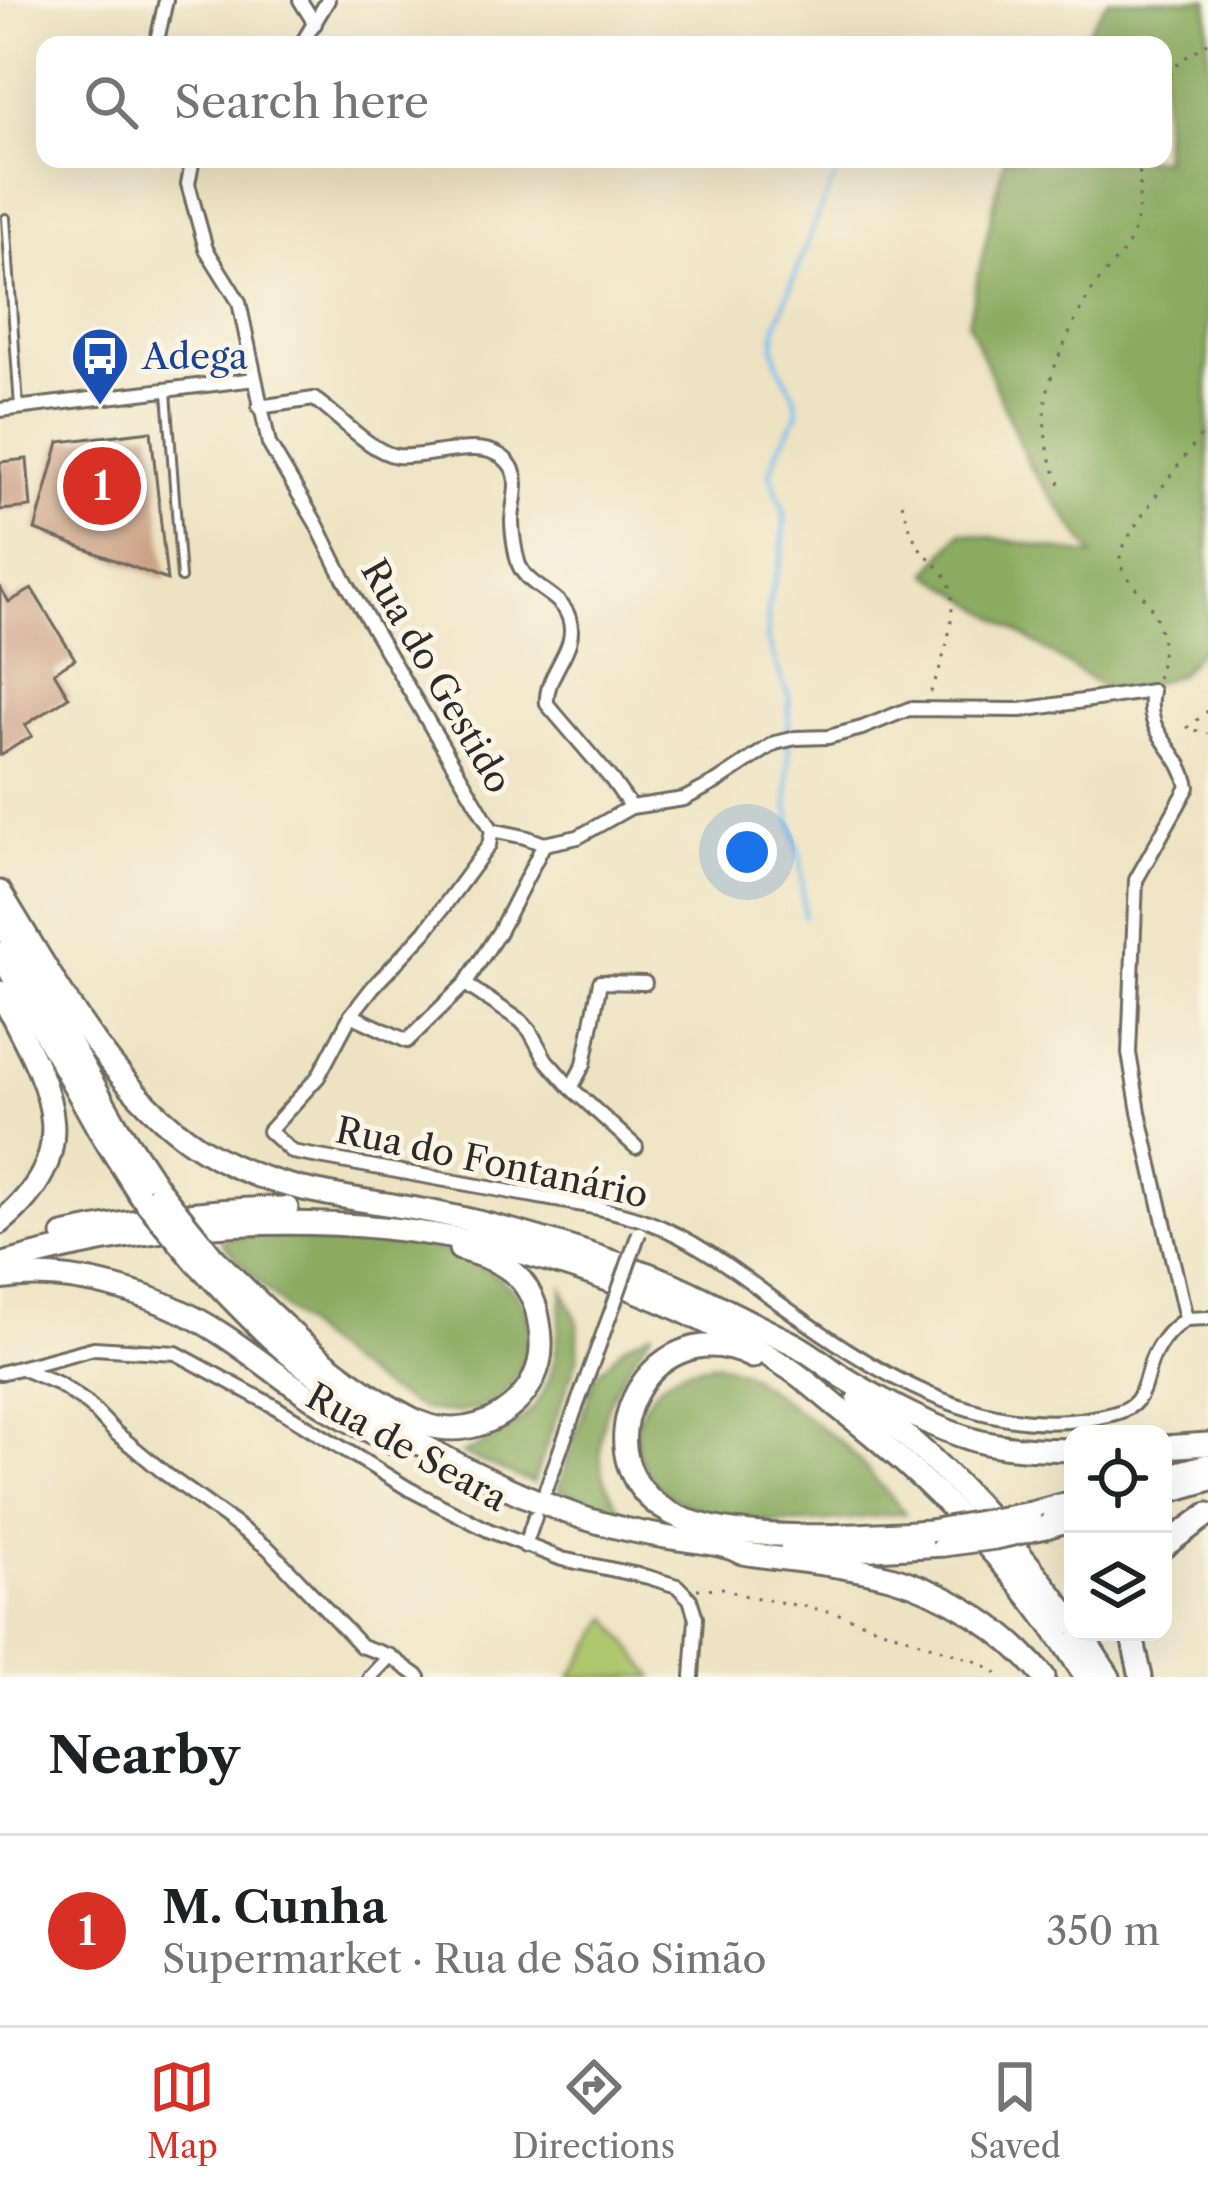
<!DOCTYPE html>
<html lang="en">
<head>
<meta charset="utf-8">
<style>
  :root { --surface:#fff; --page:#f6f6f6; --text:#202124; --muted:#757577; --line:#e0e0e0; --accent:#d93025 }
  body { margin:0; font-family:"Libre Caslon Text",serif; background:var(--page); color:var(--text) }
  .controls { position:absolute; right:36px; bottom:36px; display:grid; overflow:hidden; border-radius:24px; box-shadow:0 12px 48px #0002 }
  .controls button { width:108px; height:108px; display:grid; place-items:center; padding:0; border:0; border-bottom:3px solid var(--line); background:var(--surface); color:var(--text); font:60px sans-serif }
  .you { position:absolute; left:747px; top:852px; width:42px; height:42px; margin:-30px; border:9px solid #fff; border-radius:50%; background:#1a73e8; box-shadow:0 0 0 18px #1a73e833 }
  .badge { display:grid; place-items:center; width:78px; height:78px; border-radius:50%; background:var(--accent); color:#fff; font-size:39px; font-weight:700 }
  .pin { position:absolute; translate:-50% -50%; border:6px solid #fff; box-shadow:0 3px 12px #0006 }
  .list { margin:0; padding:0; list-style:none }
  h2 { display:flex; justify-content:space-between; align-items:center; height:156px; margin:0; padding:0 48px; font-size:51px }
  h2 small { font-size:39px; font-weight:400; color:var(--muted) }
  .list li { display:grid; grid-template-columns:78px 1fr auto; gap:36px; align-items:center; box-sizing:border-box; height:192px; padding:0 48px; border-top:3px solid var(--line) }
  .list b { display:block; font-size:45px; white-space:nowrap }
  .list p { margin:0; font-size:39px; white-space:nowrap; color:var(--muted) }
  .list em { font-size:39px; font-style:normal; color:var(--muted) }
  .icon { flex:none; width:66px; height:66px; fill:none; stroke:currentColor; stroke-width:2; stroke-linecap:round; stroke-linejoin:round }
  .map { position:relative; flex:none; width:1208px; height:1677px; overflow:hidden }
  .search { position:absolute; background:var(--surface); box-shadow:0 12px 48px #0002; left:36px; right:36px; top:36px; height:132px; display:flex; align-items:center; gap:30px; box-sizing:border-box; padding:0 42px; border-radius:24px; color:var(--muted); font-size:45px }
  .sheet { height:348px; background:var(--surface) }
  nav { display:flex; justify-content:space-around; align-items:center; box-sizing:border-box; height:168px; border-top:3px solid var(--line); background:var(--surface); font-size:33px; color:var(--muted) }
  nav a { display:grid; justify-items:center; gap:6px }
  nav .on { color:var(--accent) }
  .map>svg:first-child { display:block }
  .green { fill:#aec66c; stroke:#6c784c; stroke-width:3 }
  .forest { fill:#8aab60; stroke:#5a6b46; stroke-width:3 }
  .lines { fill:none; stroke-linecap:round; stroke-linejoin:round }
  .stream { stroke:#78c0f0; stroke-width:4.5 }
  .building { fill:#cca387 }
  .lane-casing { stroke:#6f6b60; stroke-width:12 }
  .street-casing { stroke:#6f6b60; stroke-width:18 }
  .primary-casing { stroke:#6f6b60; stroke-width:27 }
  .path { stroke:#6f6b60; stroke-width:3; stroke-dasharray:3 9; stroke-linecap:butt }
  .lane { stroke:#fff; stroke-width:6 }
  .street { stroke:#fff; stroke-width:12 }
  .primary { stroke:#fff; stroke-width:21 }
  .street-bridge-casing { stroke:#6f6b60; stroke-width:18; stroke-linecap:butt }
  .primary-bridge-casing { stroke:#6f6b60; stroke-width:27; stroke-linecap:butt }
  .street-bridge { stroke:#fff; stroke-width:12 }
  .primary-bridge { stroke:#fff; stroke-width:21 }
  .labels { text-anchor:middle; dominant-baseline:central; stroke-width:10; stroke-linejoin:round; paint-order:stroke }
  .transit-label { font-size:36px; fill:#164399; stroke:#fcf5e5; text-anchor:start }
  .street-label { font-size:36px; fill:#2b2b2b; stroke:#fcf5e5 }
</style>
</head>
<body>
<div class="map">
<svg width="1208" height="1677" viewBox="0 0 1208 1677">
  <rect width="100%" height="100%" fill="#fcf5e5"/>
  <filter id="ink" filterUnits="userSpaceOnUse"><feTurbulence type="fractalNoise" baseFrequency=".00833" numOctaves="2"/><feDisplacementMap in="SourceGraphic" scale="24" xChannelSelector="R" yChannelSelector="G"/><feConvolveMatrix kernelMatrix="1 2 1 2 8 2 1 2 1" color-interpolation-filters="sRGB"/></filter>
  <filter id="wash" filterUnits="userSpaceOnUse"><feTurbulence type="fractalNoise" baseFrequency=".004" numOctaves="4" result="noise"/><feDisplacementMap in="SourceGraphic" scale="48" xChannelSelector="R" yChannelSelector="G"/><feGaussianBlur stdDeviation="2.7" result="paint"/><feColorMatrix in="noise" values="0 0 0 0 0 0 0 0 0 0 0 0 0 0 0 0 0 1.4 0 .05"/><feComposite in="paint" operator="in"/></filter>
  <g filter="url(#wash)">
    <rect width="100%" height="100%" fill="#ede2c1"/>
    <path class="green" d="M609,1618L654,1677H571Z"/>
    <g class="forest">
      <path d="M1108,0H1208V641L1180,674L1116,696L928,573L961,532L1094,556L1029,465L968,322L1004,159H1163V45H1078Z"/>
      <path d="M301,1232C373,1238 463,1238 517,1294C542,1321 523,1381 495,1400C476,1414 446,1415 424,1409C416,1407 407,1401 399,1397C350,1371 310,1334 271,1294C254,1277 236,1260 221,1240L253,1234Z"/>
      <path d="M563,1289L578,1323V1356L533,1483L462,1454C555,1414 554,1381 563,1289Z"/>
      <path d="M653,1331C621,1372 593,1416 602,1470C605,1485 615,1500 622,1513L558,1489L595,1376L625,1345Z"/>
      <path d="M716,1363L746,1373L845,1445L905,1513C833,1521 757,1533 687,1505C628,1481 617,1411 672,1376C684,1368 702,1366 716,1363Z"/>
    </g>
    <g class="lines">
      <path class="stream" d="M804,916L801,860L788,807L789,698L767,639L768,607L782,555L785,514L770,474L778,450L798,413L795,397L778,364L774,348L776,326L818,214L840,167"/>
    </g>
    <g id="blocks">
      <g class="building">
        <path d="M151,431L167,580L35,530L59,442Z"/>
        <path d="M27,459L31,507L0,510V462Z"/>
        <path d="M0,587L9,602L32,589L75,659L54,672L69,697L25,725L32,736L0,755Z"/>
      </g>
    </g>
  </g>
  <g filter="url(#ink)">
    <use href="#blocks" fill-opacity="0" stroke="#6f6b60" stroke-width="3"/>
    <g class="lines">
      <g class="lane-casing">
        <g id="lane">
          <path d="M6,218L19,407"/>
          <path d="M167,392L181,578"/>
        </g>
      </g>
      <g class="street-casing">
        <g id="street">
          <path d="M300,0L315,24"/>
          <path d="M156,45L166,0"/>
          <path d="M301,45L328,0"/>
          <path d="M193,159L188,184L206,249L239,302L269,444L316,523L344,579L492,830L525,837L544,844L578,837L631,807L684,799L718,781L775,743L796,738L828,737L862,728L909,709L1021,710L1152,691C1143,736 1181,748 1188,787L1136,880L1129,1053L1139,1112L1186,1319"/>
          <path d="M259,407L314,399C337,414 370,452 397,456C429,460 489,432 511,466C521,482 513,501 512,520C512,532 515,553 519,565C529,589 561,593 569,618C580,649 544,673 547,704L612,780L631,807"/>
          <path d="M0,410L255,379"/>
          <path d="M492,830L489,845L425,932L373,987L351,1015L318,1077L269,1131L292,1152C363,1165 435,1178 506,1191C553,1200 603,1206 648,1222C694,1239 733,1269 772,1298C871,1369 983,1447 1112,1414C1141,1407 1142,1393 1149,1368C1155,1348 1168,1330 1186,1319"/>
          <path d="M465,984L521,1021L530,1031L546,1060L571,1088L636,1147"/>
          <path d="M351,1015L407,1041L465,984L499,932L544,844"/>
          <path d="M571,1088L584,1064L600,982L645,983"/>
          <path d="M1186,1319L1208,1318"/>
          <path d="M21,1368L59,1384L88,1404L116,1433L167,1475L268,1548L361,1646L390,1656L419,1677"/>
          <path d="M0,1373L94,1348L176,1353L272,1405L409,1489L488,1530L562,1559L648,1577L677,1586L690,1599L696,1618L692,1677"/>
          <path d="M546,1489L614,1304"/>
          <path d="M525,1546L535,1517"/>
          <path d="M370,1677L390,1656"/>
        </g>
      </g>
      <g class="primary-casing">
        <g id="primary">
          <path d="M0,892C54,979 111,1090 199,1147C272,1195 360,1197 442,1214C507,1227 571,1247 634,1269C688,1287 739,1318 790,1342C809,1351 826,1366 843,1377C884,1402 928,1426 974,1440C1006,1449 1040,1449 1073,1450"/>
          <path d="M0,920L117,1126L160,1191"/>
          <path d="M0,953L99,1130L140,1195"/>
          <path d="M0,992C44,1080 93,1146 0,1223"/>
          <path d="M63,1235C137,1219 211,1208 287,1208"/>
          <path d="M213,1257C268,1312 322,1367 389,1406C405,1415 422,1426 440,1428C483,1434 528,1406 539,1363C543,1348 541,1332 538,1317C536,1304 528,1287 518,1277C502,1261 480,1255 460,1249"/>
          <path d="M196,1262C234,1301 271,1343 316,1375C396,1435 487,1485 581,1517C610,1527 641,1533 671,1538C694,1542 721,1542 742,1553C791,1561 842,1564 890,1577C948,1593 1006,1630 1044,1677"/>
          <path d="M0,1265C224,1201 450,1208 665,1303C706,1322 747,1341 785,1366C803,1377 819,1392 835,1405C934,1481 1019,1571 1086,1677"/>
          <path d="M0,1279C69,1267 162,1295 220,1333C256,1356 289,1385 326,1407C349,1422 375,1433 399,1446"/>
          <path d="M752,1357C646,1302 566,1470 681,1518C745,1544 860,1535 930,1531"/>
          <path d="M858,1399C943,1458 1013,1540 1073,1623"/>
          <path d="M1163,1447L1208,1444"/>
          <path d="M1163,1477L1208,1465"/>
          <path d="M1163,1493L1208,1480"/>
          <path d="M1031,1513L1073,1502"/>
          <path d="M1046,1527L1073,1519"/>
          <path d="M1163,1547L1208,1514"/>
          <path d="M791,1549L856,1550L944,1545"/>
          <path d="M1080,1632L1109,1677"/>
          <path d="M1131,1632L1141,1677"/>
        </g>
      </g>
      <g class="path">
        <path d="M1163,85L1180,61L1208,43"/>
        <path d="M1060,484C1035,426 1042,390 1069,334C1078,314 1088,295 1101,278C1113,262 1127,253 1133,233C1141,209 1139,184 1140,159"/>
        <path d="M902,503C907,518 910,533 919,547C928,559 944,569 949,583C959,614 942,665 930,694"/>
        <path d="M1157,678C1166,655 1163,628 1150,606C1141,590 1121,578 1120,559C1119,539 1193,447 1208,426"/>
        <path d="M1208,711L1187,728L1208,734"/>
        <path d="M697,1589L722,1588L742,1595L833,1612L981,1663L1004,1677"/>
      </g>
      <use href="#lane" class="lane"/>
      <use href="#street" class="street"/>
      <use href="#primary" class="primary"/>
      <g class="street-bridge-casing">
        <path id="street-bridge" d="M614,1304L639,1233"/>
      </g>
      <g class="primary-bridge-casing">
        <g id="primary-bridge">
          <path d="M160,1191L213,1257"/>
          <path d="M140,1195L196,1262"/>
          <path d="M930,1531L1031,1513"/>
          <path d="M944,1545L995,1538L1046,1527"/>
        </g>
      </g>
      <use href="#street-bridge" class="street-bridge"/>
      <use href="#primary-bridge" class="primary-bridge"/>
    </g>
  </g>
  <defs>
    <g id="bus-pin" transform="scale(3)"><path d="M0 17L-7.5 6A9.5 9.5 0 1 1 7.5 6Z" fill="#1a4fb4" stroke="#fcf5e5"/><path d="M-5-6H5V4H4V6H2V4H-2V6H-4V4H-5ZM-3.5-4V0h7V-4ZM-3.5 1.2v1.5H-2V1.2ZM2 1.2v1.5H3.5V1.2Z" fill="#fff"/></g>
  </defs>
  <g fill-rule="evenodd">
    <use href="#bus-pin" x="100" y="356"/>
  </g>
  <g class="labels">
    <g class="transit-label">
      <text x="142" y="356">Adega</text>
    </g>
    <g class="street-label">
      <text transform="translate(437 676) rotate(60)">Rua do Gestido</text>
      <text transform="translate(492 1162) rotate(12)">Rua do Fontanário</text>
      <text transform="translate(407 1447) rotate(29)">Rua de Seara</text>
    </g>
  </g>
</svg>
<div class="controls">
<button><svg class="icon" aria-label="locate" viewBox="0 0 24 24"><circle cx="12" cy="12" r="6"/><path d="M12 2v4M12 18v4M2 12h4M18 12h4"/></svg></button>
<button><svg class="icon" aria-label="layers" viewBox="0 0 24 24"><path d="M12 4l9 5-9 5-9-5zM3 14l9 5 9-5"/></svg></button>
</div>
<div class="you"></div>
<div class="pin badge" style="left:102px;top:486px">1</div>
<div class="search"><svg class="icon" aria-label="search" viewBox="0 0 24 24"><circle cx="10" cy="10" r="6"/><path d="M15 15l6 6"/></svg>Search here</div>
</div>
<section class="sheet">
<h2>Nearby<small></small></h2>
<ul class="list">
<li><span class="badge">1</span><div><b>M. Cunha</b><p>Supermarket · Rua de São Simão</p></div><em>350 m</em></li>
</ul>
</section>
<nav>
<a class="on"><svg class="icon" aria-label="map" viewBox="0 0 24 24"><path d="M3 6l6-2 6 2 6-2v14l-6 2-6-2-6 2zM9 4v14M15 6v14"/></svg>Map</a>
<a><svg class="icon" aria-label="directions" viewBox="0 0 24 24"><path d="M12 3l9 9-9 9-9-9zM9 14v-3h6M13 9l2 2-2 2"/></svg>Directions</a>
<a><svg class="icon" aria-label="saved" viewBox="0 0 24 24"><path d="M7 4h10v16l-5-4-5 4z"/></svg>Saved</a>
</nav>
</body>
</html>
